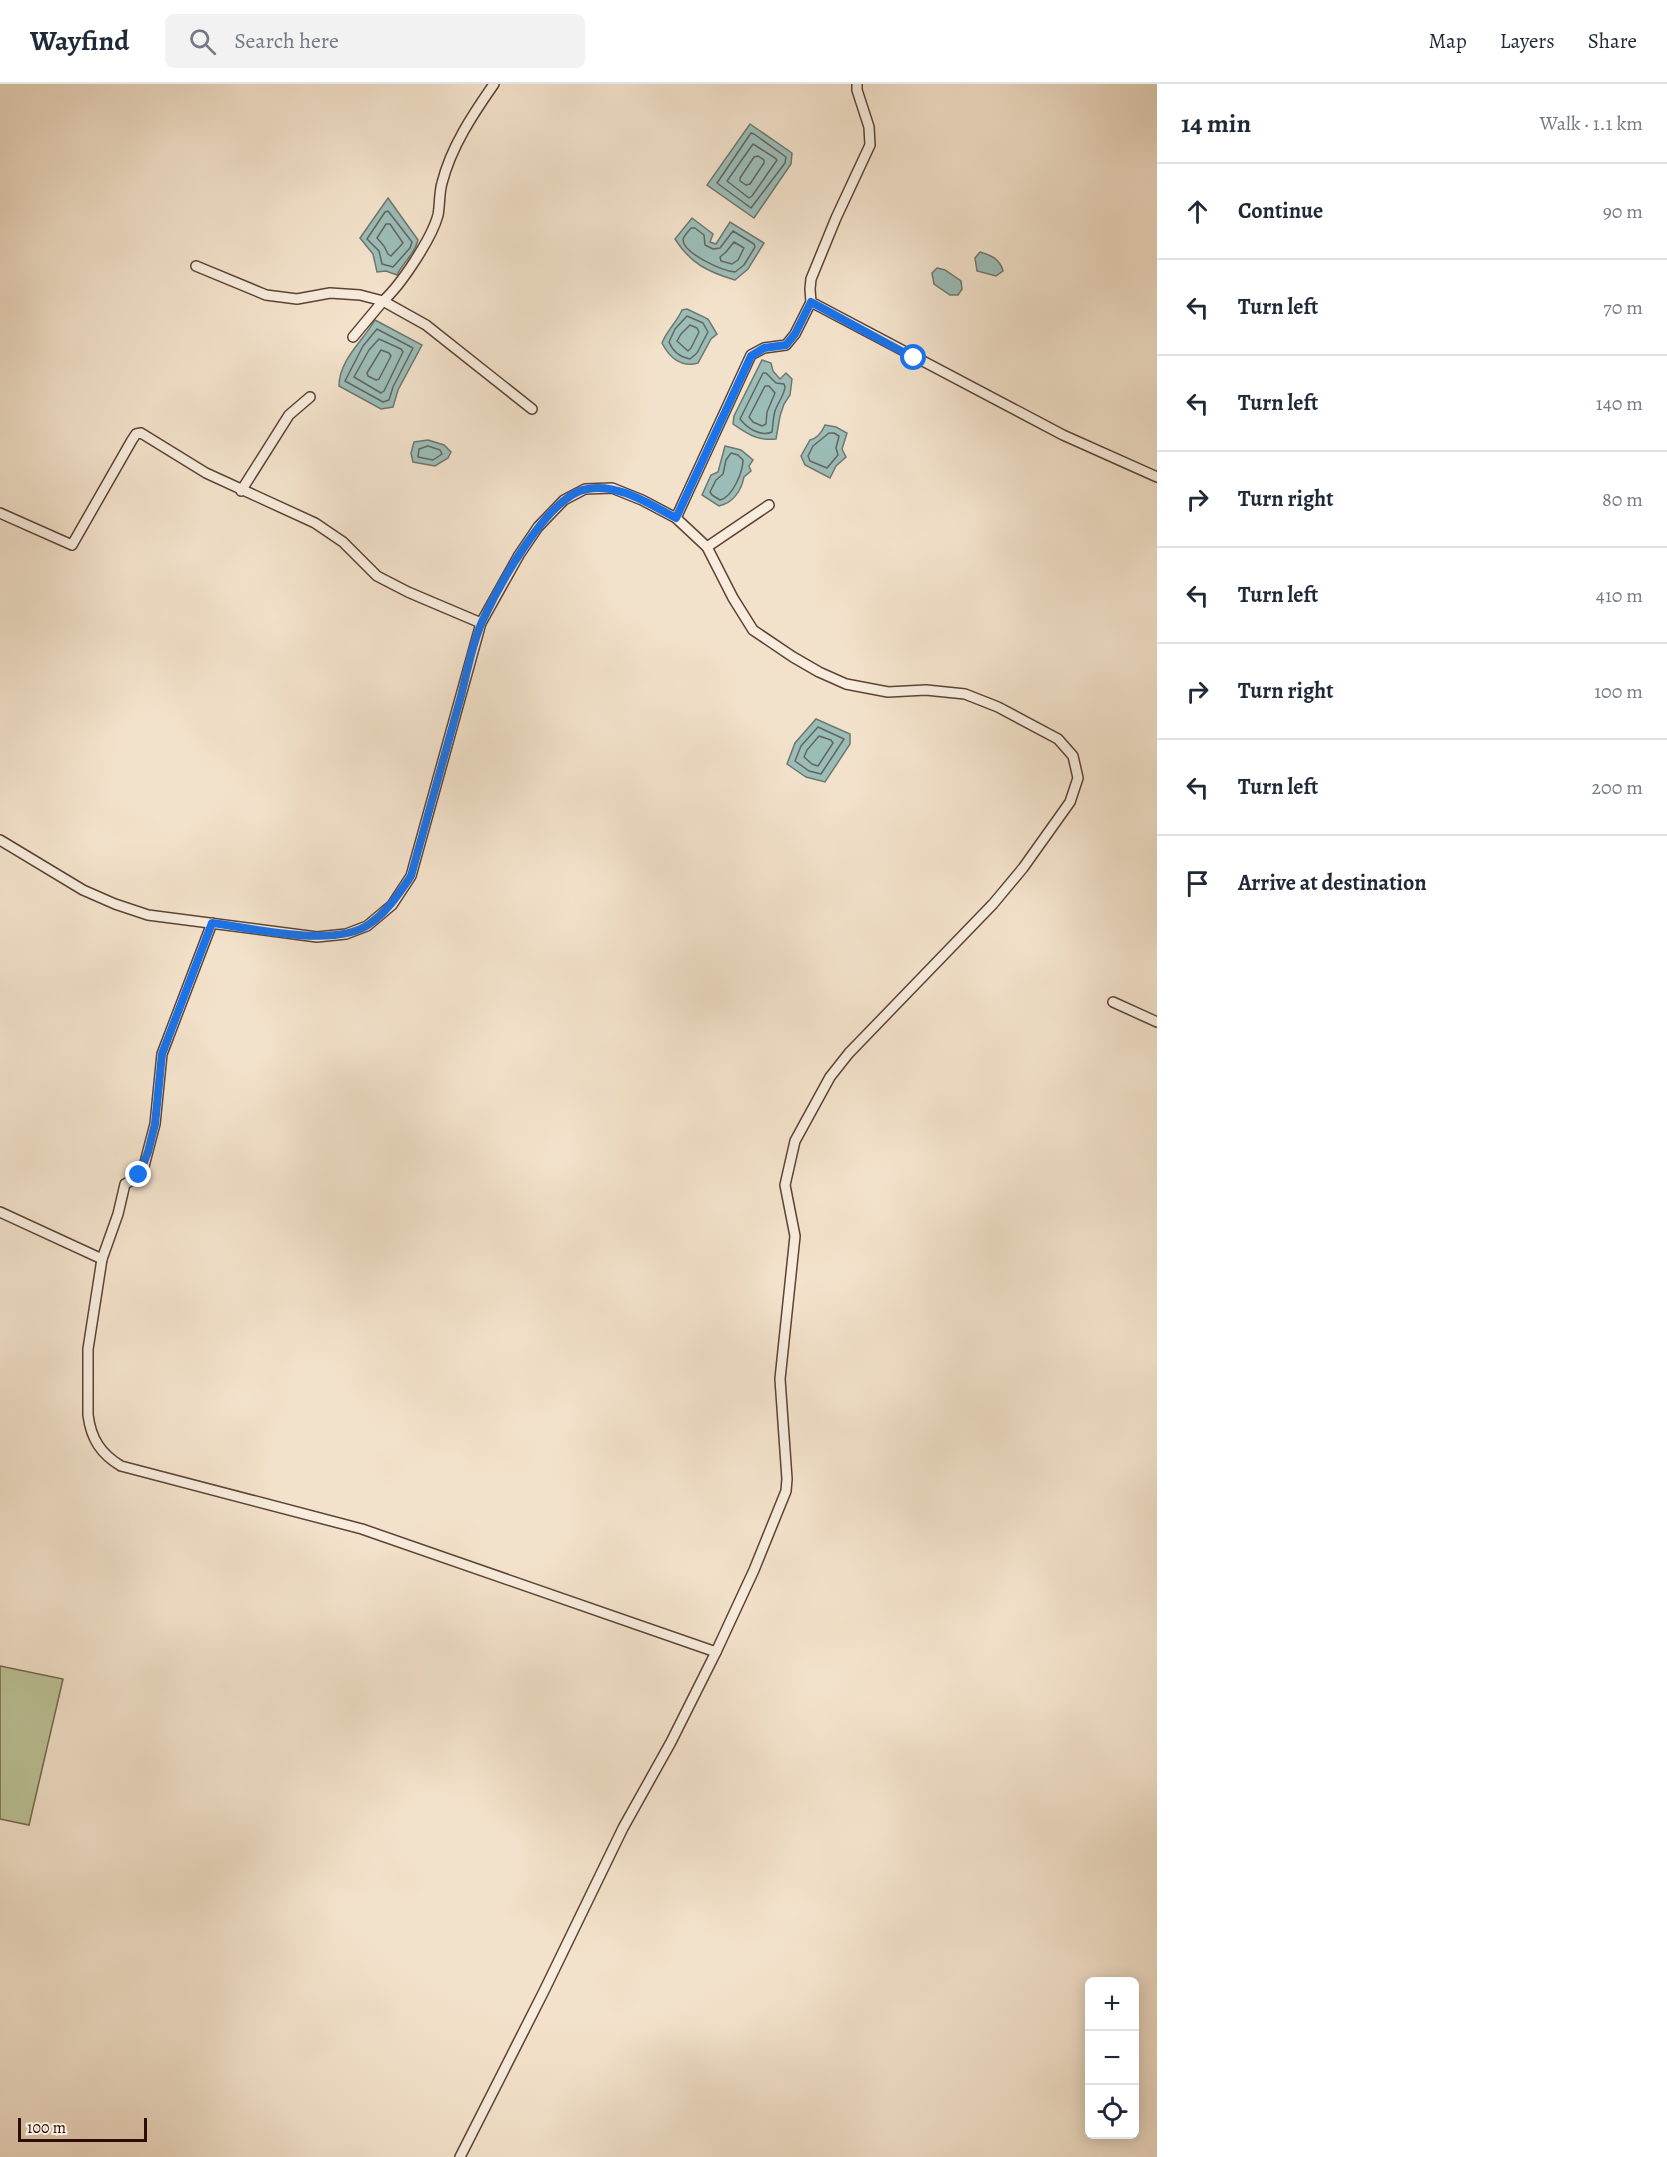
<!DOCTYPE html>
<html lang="en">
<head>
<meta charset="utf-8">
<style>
  :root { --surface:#fff; --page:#f2f2f3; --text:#1f2937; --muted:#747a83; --line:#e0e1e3 }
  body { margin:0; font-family:Alegreya,serif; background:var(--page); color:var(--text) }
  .controls { position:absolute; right:18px; bottom:18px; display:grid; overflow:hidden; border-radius:9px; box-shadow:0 3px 15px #0003 }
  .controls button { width:54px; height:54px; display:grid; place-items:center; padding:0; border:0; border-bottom:2px solid var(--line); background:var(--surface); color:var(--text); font:30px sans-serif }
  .scale { position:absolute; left:18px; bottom:15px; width:129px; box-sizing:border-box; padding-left:6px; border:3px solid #2d0d02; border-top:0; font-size:16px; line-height:21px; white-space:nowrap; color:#2d0d02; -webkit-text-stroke:4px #f7ecdd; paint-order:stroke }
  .stop { position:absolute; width:18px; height:18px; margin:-14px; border:4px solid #1a73e8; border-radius:50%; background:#fff }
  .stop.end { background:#1a73e8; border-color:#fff; box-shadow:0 2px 6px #0008 }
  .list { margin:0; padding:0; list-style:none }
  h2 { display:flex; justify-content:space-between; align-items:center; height:78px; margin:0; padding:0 24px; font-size:26px }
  h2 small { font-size:20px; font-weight:400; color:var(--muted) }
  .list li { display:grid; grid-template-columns:39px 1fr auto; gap:18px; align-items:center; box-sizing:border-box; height:96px; padding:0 24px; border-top:2px solid var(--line) }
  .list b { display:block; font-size:22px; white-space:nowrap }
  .list em { font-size:20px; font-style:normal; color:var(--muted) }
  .icon { flex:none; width:33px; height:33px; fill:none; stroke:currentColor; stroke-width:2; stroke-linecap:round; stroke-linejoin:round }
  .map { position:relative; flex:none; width:1157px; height:2073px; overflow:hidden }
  header { display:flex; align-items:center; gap:36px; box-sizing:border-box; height:84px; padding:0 30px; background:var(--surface); border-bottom:2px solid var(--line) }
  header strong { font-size:28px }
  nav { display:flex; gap:33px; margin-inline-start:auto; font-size:21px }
  .search { width:420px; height:54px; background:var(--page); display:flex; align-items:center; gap:15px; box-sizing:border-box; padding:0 21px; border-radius:9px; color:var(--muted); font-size:22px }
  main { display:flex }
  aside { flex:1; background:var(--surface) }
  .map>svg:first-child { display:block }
  .green { fill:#bbc397; stroke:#74684c; stroke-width:1.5 }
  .water { fill:#9bbdb8; stroke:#6f776f; stroke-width:1.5 }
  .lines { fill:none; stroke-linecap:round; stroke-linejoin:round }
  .shore { stroke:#64655d; stroke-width:1.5 }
  .street-casing { stroke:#5e4234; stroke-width:12 }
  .street { stroke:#f7ecdd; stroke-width:9 }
  .route { stroke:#1a73e8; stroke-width:8 }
</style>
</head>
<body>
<header>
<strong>Wayfind</strong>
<div class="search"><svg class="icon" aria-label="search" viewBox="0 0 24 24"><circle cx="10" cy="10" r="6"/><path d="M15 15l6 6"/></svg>Search here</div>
<nav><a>Map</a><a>Layers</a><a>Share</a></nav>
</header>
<main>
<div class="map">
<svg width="1157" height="2073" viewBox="0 0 1157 2073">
  <rect width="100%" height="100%" fill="#f3e2cb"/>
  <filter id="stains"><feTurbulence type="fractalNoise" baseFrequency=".00333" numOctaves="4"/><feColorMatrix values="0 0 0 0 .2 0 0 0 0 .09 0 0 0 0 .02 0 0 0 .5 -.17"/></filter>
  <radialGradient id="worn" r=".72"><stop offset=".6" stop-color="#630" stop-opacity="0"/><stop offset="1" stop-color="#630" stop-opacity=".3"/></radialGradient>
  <path class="green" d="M0,1582L63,1595L29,1741L0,1735Z"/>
  <g class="water">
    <path d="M750,40L792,69L791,80L754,134L707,101Z"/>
    <path d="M388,114L418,156C415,170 403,178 397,191L386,187L377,188L373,170L360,154Z"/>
    <path d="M692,134L713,150L710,158L716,160L730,138L764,159L748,185L735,196C708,188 690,179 675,155Z"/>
    <path d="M980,168C991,171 1000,175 1003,187L996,192L977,187L975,174Z"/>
    <path d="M937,184L945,186L961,197L962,205L958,211H950L934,200L932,189Z"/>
    <path d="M687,225L708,235L717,250L711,255L698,279C681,284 669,273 662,259C667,246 677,238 682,226Z"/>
    <path d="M375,236L422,261L398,306L393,323L381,325L339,302C339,276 363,257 375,236Z"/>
    <path d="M762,276L771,279L773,287L780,295L786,289L792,295L790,311L784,320L780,332L776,355C757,357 748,350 733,340L734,332Z"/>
    <path d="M825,341L836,343L847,349L842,365L846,373L836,382L830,394L805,381L801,372L810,356C818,354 822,348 825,341Z"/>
    <path d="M428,356L444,361L451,368L448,374L435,382L413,378L411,369L414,358Z"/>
    <path d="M725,362L741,366L753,376L749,382L751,387L744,393C741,407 733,419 719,422L702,411L711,391L718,388Z"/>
    <path d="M816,635L850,650V660L825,698L806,693L787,680L795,659Z"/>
  </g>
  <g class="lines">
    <g class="shore">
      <path d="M751,49L754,50L786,73L785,79L751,124L717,99Z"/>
      <path d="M753,60L775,74L777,76L752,112L749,114L727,97Z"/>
      <path d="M758,72L764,76V79L750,100L746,101L740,97V94L754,73Z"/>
      <path d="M388,127L412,158L410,164L393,183L382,180L379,167L367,155L385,128Z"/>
      <path d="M386,140H390L403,159L391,172L388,170L384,162L377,154Z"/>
      <path d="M691,144H695L704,151L705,161L713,165L720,164L733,147L754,160L755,163L744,181L735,188C723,187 684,170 683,156C683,152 689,147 691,144Z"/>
      <path d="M734,158L744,164L738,176L732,180L721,177L720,173L726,168Z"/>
      <path d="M687,232L703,239L708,248L697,269L690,275C680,273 673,268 669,258L675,245Z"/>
      <path d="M690,241L697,244L699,248L691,264L688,267L677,257L681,250Z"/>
      <path d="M377,245L413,264L393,303L389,316L383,318L345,297L363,262Z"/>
      <path d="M379,255L401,265L403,268L384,307L381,309L354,293L369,266Z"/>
      <path d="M381,266L389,269L391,272L379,295L376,296L368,292L367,289Z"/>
      <path d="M763,289H766L776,299L784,300L785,303C784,312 778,318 775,327C773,334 773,341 772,348C760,353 747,344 740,335Z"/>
      <path d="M765,302H769L775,309L767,328L766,340L762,342L753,338L749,333Z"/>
      <path d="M829,349H834L839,352L836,364L838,371L827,384L810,377L808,372L813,362Z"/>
      <path d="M428,362L440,366L442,370L433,376L418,373L419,365Z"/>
      <path d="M731,369L738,371L743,376C743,387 733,413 720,416L712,411L710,408L716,396L723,390L726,376Z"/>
      <path d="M818,643L844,655L821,690L809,687L795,677L801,662Z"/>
      <path d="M819,652L831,656L833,659L818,682L812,680L804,673L807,666Z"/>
    </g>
    <g class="street-casing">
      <g id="street">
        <path d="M857,0V6L869,43L870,61L836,134L811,195L810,205L811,218L1063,351L1157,393"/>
        <path d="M196,182L266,211L297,215L330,209L360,211L383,217C401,201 432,154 438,131C440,121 439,109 442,99C451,63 473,30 494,0"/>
        <path d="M353,253L383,217L426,241L532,325"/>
        <path d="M241,407L289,331L310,313"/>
        <path d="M0,429L72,461L132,356L136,350L141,349L206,389L315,439L343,458L377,492L408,508L481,539"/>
        <path d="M676,434L751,271L764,264L786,261L795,250L811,218"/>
        <path d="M707,463L769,421"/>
        <path d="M0,756L83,806L115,820L148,831L317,853L346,850L367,842L392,821L411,792L481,539L519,471L538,443L564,416L585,405L612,404L642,416L676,434L707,463L733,514L753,546L793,573L819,588L846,600L888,608L926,606L965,610L998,623L1058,655L1073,672L1078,694L1070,718L1023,784L993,820L849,969L830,993L795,1057L785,1101L795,1152L780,1295L787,1395L786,1407L754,1486L716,1568L671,1658L623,1744L544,1907L460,2073"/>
        <path d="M212,839L162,970L155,1040L143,1086L136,1094L125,1100L118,1130L102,1175L88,1265V1331C91,1355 101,1370 121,1382L362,1445L716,1568"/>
        <path d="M1113,918L1157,938"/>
        <path d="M0,1128L102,1175"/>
      </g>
    </g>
    <use href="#street" class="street"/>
  </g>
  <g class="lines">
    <path class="route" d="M139,1091L148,1068L155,1040L162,970L212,839C253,844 333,864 368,841C387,828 398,811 411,792C428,732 444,672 461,612C467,588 472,560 482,538C498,503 548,411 587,405C618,399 649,420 676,434L751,272L764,264L786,261L795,250L811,218L914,274"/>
  </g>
  <rect width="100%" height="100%" filter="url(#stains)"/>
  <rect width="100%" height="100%" fill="url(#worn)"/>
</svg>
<div class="controls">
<button>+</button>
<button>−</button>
<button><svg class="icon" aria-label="locate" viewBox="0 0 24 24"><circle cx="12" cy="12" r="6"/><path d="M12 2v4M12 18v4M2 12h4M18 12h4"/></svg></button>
</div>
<div class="scale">100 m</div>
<div class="stop" style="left:914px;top:274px"></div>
<div class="stop end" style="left:139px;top:1091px"></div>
</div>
<aside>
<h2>14 min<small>Walk · 1.1 km</small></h2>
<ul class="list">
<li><svg class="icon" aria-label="ahead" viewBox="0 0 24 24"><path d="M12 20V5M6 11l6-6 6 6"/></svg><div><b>Continue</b></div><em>90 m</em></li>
<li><svg class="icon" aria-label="left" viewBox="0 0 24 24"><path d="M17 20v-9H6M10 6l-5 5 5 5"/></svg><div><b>Turn left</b></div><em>70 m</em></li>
<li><svg class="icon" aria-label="left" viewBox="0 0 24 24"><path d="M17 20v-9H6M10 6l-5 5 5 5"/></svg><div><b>Turn left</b></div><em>140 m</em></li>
<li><svg class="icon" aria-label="right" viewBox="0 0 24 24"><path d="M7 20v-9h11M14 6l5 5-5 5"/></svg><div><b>Turn right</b></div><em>80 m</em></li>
<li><svg class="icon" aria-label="left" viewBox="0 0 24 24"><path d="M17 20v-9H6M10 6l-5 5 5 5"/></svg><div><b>Turn left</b></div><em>410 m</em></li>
<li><svg class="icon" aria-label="right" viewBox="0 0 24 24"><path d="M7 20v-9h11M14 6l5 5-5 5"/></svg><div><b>Turn right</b></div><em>100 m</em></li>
<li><svg class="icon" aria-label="left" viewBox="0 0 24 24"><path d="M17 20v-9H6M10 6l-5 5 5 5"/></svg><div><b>Turn left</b></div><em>200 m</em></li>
<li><svg class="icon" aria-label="arrive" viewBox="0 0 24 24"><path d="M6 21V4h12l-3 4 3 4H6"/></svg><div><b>Arrive at destination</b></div></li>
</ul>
</aside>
</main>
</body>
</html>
